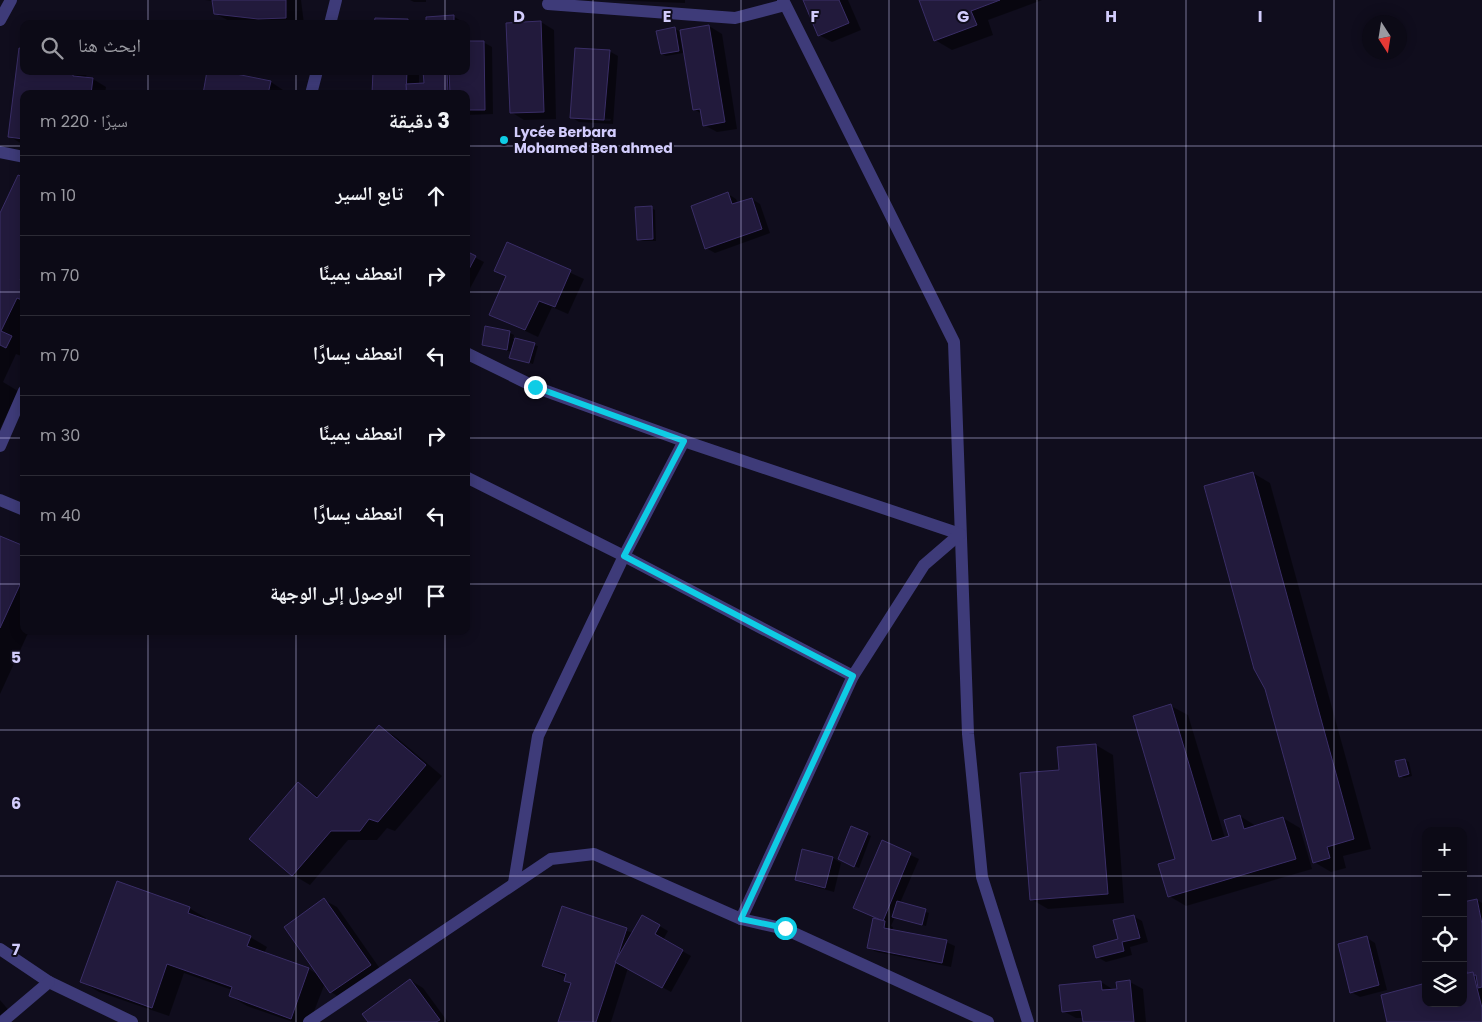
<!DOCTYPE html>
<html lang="ar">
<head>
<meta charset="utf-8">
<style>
  :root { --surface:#0c0a16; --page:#15131f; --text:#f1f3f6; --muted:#9a9aa1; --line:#2c2b35 }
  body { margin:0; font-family:Poppins,"Noto Naskh Arabic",sans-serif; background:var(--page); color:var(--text); direction:rtl }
  .controls { position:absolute; right:15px; bottom:15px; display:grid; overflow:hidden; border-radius:10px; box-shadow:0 2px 12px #0003 }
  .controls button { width:45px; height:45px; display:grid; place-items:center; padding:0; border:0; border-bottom:1px solid var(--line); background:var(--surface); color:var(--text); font:25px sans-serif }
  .compass { position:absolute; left:1362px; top:15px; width:45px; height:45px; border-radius:50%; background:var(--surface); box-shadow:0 2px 12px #0003; rotate:168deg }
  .stop { position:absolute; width:15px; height:15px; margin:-11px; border:4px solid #0fcce5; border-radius:50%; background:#fff }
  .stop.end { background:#0fcce5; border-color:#fff; box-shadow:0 1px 5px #0008 }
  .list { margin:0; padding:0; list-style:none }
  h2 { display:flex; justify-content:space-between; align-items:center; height:65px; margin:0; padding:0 20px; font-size:21px }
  h2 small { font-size:16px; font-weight:400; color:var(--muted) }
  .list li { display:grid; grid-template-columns:32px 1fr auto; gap:15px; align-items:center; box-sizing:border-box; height:80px; padding:0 20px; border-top:1px solid var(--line) }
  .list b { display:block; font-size:19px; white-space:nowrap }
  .list em { font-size:16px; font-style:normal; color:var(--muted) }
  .icon { flex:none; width:28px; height:28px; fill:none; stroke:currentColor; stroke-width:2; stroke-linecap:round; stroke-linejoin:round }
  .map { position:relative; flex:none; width:1482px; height:1022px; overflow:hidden; direction:ltr }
  .search { position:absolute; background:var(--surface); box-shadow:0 2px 12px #0003; left:20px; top:20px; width:450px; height:55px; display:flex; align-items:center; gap:12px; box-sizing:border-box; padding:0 18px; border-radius:10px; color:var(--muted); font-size:19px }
  .panel { position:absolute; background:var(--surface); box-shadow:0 2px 12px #0003; left:20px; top:90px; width:450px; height:545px; border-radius:10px; direction:rtl }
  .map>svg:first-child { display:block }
  .shadow { fill:#0007; fill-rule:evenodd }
  .building { fill:#221a3c; stroke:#3a2e67 }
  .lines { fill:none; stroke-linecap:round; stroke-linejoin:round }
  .minor { stroke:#3e3b79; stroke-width:12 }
  .route { stroke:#0fcce5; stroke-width:6 }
  .grid { fill:none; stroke:#d2ccfc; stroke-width:1; stroke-opacity:0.55 }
  .poi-dot { fill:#0fcce5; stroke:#100d1d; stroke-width:2 }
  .labels { text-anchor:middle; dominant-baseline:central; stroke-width:4; stroke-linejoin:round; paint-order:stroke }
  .poi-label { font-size:14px; font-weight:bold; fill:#d2ccfc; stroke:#100d1d; text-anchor:start }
  .grid-label { font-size:16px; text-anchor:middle; font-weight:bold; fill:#d2ccfc; stroke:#100d1d; stroke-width:4; stroke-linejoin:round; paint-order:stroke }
</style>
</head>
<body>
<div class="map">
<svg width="1482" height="1022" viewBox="0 0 1482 1022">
  <rect width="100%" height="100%" fill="#100d1d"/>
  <g class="shadow">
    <path d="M205,0H301L304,24L233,23L216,14L213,1Z"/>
    <path d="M410,0H426V2H414Z"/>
    <path d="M606,0H685V3Z"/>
    <path d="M804,0H848L861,30L832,42L819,35Z"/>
    <path d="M920,0H1042L988,20L993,35L952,50L935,40Z"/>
    <path d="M453,16L466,24L468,43L483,42L492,47L493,114L466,115V94H373L374,71H419V84H426L425,73L422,71H466V24H428Z"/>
    <path d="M541,22L554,30L556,119L524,120L511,112Z"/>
    <path d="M709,26L722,34L737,129L717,132L704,125L702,114L694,109Z"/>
    <path d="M675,29L679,31L683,53L666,56L662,54Z"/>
    <path d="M609,51L618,56L613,124L579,122L571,117ZM578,117L611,119L610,121L578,119Z"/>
    <path d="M24,71H87L86,78L93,79L106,87L105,94H24L22,144L9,136Z"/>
    <path d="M271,82L283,90V94H204Z"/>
    <path d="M24,179V357L16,354L3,382L18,391L0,429V216Z"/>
    <path d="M728,194L736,199L738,204L752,199L760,204L770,233L715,253L706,248Z"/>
    <path d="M651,208L655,210L656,241H642L638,239Z"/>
    <path d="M507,244L584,279L568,314L552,307L538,337L490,314L507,277L496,270Z"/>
    <path d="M466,253L484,262L466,296Z"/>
    <path d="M486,328L510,333L514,335L513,339L538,346L533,364L511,357L512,352L483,344Z"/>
    <path d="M1253,473L1270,483L1371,849L1343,856L1346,868L1331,872L1314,862Z"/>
    <path d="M0,537L24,547V631H29L0,694Z"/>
    <path d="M1171,706L1188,715L1225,838L1231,837L1240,816L1256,826L1283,818L1300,828L1312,869L1186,906L1169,896L1177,860Z"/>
    <path d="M379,727L396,737L442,776L395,831L387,828L377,840H348L310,885L293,875L250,839L298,784L319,797Z"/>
    <path d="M1096,745L1113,755L1124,903L1048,909L1031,899L1060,771Z"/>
    <path d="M1405,760L1409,762L1412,776L1404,778L1400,776Z"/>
    <path d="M852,828L871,836L859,868L843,861Z"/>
    <path d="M882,842L919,859L900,903L929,913L926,926L895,917L891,926L893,927L892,931L946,942L955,946L951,967L877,952L868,948L880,920L854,908Z"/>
    <path d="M803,851L833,858L841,863L834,892L805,884L796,880Z"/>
    <path d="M324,900L337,907L383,973L344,1000L331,992L325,983L310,1022H293L247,1006L230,996L232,990L184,973L169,1016L99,992L82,982L189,908L206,918L205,921L250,937L267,947L264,953L309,969L320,976Z"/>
    <path d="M1477,900L1482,903V1022H1389L1426,1003H1463L1469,974L1467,967L1463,968V903Z"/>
    <path d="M563,908L633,933L642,916L668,931L663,940L691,956L671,992L628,968L611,1022H559L572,984L565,980L566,977L543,966Z"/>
    <path d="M1133,916L1142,921L1148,942L1130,947L1132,955L1106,962L1097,957L1119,940Z"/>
    <path d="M1367,938L1375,943L1387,990L1360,997L1351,992Z"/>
    <path d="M410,980L423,988L448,1022H369Z"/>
    <path d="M1101,982L1114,990H1118V983L1130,982L1143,989L1146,1022H1084L1083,1018H1076L1063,1011Z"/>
    <path d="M0,1000L11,1013L0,1022Z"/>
  </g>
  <g class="building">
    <path d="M212,0H286V18L258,19L214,14Z"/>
    <path d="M803,0H839L849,23L818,36Z"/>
    <path d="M919,0H1000L971,11L977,25L934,41Z"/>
    <path d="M454,15V24H426V17Z"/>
    <path d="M375,18L408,19V24H374Z"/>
    <path d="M541,21L544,112L510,113L506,23Z"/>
    <path d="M709,25L725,122L703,126L700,109L693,110L680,30Z"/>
    <path d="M675,27L679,51L661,54L656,31Z"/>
    <path d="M466,41H484L485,110H466V94H450L449,71H466Z"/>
    <path d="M19,48L24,49V71H73V76L93,78L91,94H24V139L8,137Z"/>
    <path d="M575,48L610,50L604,120L570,118Z"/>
    <path d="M207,71H221L271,81L268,94H203Z"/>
    <path d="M373,71H407L406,94H372Z"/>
    <path d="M423,71H447L448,92L407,94L406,84L424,83Z"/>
    <path d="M18,175L24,177V273L20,280L24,281V301L17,298L1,331L12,336L6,348L0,345V213Z"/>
    <path d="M728,192L732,204L752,198L762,229L705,249L691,206Z"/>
    <path d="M652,206L653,239L637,240L635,207Z"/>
    <path d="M507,242L571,270L555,307L539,301L525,330L489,315L506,276L494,271Z"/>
    <path d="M466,251L476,256L466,275Z"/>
    <path d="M485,326L510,331L507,350L482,345Z"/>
    <path d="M515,338L535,343L529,363L509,358Z"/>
    <path d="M1253,472L1354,839L1327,847L1330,858L1313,863L1265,689L1254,669L1204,486Z"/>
    <path d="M0,536L24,546V576L0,628Z"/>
    <path d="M1171,704L1212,841L1229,836L1224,820L1240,815L1244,829L1283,817L1296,859L1168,897L1158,864L1175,859L1133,716Z"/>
    <path d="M379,725L426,765L378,822L369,819L360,831H331L292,876L249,839L298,782L317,798Z"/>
    <path d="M1096,744L1108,894L1030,900L1020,773L1059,770L1057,747Z"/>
    <path d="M1405,759L1409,774L1399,777L1395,761Z"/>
    <path d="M851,826L868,833L854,867L838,859Z"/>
    <path d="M882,840L911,853L883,921L853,908Z"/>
    <path d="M802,849L833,857L825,888L795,880Z"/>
    <path d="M117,881L190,907L188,913L251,936L247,946L309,968L291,1019L229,996L232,987L167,964L152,1008L80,982Z"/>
    <path d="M324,898L371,965L330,993L284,927Z"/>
    <path d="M1477,899L1482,924V987L1478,988L1476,975L1468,976L1463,958V902Z"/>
    <path d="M897,901L926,909L922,925L892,917Z"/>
    <path d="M562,906L627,928L596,1022H558L571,983L564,981L566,974L542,966Z"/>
    <path d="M642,915L660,925L655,934L683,950L662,988L615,962Z"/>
    <path d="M1134,915L1140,938L1122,942L1124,951L1096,958L1093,946L1118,939L1113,920Z"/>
    <path d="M873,918L885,921L884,928L947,940L942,963L867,948Z"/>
    <path d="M1367,936L1379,985L1350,993L1338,944Z"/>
    <path d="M1473,972L1482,1008V1022H1387L1381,995L1426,983V1003H1463V974Z"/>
    <path d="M410,979L440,1020L436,1022H368L362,1014Z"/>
    <path d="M1130,980L1134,1022H1083L1081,1010L1062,1012L1059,985L1101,981L1102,990L1117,989L1116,982Z"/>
  </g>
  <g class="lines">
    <g class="minor">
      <path d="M783,0L954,342L968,734L982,877L1028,1022"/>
      <path d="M548,4L735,18L785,5"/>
      <path d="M0,20L11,0"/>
      <path d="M330,24L336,0"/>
      <path d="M311,94L317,71"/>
      <path d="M0,152L24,157"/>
      <path d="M466,353L535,387L684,441L960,534"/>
      <path d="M0,446L24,391"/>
      <path d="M466,477L624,556L853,676L741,919"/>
      <path d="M0,500L24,510"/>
      <path d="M853,676L924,565L960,534"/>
      <path d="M514,883L538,736L624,556L684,441"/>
      <path d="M0,949L49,982L132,1022"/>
      <path d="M2,1022L49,982"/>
      <path d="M309,1022L551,859L594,854L741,919L785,929L988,1022"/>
    </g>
  </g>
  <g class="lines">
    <path class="route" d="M535,387L684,441L624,556L853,676L741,919L785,928"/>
  </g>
  <path class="grid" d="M148,0V24M296,0V24M445,0V24M593,0V1022M741,0V1022M889,0V1022M1037,0V1022M1186,0V1022M1334,0V1022M148,71V94M296,71V94M445,71V94M0,146H24M466,146H1482M0,292H24M466,292H1482M0,438H24M466,438H1482M0,584H24M466,584H1482M148,631V1022M296,631V1022M445,631V1022M0,730H1482M0,876H1426M1463,876H1482"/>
  <circle class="poi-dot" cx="504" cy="140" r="5"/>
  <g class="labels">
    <g class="poi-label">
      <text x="514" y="132">Lycée Berbara<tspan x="514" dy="16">Mohamed Ben ahmed</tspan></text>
    </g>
  </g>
  <g class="grid-label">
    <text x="519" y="22">D</text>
    <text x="667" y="22">E</text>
    <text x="815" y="22">F</text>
    <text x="963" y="22">G</text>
    <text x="1111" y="22">H</text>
    <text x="1260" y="22">I</text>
    <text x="16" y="663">5</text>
    <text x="16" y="809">6</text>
    <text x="16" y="955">7</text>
  </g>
</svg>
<div class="controls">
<button>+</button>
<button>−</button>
<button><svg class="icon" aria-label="locate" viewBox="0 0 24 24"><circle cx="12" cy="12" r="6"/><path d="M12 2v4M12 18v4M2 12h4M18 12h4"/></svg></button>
<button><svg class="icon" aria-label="layers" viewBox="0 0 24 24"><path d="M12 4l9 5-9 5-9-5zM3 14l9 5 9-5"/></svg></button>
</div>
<svg class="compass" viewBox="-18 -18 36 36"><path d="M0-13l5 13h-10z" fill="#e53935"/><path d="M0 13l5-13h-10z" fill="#9a9aa1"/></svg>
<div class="stop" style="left:785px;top:928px"></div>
<div class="stop end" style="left:535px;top:387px"></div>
<div class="search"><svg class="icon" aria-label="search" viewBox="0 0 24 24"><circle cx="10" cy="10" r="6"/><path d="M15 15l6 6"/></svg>ابحث هنا</div>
<section class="panel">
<h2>3 دقيقة<small>سيرًا · 220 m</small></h2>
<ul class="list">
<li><svg class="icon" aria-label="ahead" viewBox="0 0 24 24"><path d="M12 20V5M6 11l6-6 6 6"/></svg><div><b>تابع السير</b></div><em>10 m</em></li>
<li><svg class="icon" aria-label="right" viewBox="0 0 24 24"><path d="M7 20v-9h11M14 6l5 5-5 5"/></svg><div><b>انعطف يمينًا</b></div><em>70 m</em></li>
<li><svg class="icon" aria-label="left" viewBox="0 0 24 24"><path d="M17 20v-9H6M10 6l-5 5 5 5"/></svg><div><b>انعطف يسارًا</b></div><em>70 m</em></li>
<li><svg class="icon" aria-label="right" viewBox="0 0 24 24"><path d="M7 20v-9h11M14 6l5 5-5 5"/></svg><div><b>انعطف يمينًا</b></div><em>30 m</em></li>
<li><svg class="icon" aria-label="left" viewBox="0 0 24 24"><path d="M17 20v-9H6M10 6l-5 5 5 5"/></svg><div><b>انعطف يسارًا</b></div><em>40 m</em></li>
<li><svg class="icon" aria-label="arrive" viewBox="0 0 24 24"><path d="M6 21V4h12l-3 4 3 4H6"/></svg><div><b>الوصول إلى الوجهة</b></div></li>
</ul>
</section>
</div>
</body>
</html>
